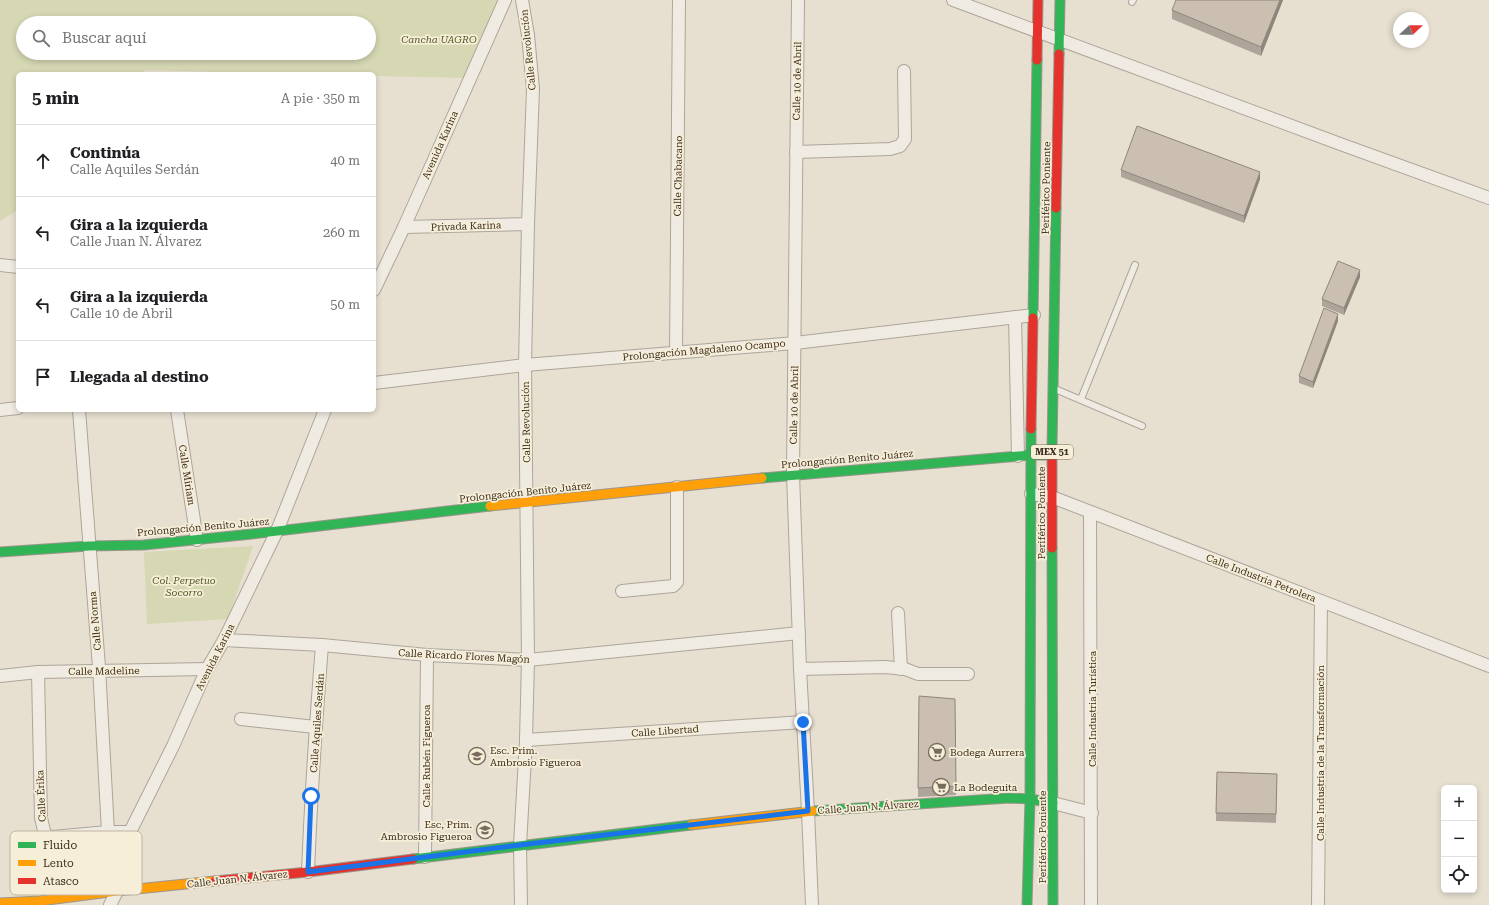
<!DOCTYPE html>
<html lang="es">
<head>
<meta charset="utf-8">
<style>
  :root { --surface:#fff; --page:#f2f2f2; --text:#202124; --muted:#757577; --line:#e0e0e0 }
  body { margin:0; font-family:"Roboto Serif",serif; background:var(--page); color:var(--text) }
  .controls { position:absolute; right:12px; bottom:12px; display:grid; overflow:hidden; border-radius:6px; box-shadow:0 2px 6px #0003 }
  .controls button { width:36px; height:36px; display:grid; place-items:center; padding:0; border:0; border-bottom:1px solid var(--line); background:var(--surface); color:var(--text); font:20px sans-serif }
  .compass { position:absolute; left:1393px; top:12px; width:36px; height:36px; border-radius:50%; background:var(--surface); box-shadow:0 2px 6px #0003; rotate:68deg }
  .stop { position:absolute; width:12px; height:12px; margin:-9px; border:3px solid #1a73e8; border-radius:50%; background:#fff }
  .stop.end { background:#1a73e8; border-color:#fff; box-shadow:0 1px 4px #0008 }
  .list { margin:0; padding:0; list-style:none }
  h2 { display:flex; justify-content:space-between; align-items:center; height:52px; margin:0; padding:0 16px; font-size:17px }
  h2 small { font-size:13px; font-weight:400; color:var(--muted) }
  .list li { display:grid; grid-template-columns:26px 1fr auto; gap:12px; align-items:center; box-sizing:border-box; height:72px; padding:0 16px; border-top:1px solid var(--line) }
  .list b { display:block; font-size:15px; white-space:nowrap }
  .list p { margin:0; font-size:13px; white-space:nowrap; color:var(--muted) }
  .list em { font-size:13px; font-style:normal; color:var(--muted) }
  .icon { flex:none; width:22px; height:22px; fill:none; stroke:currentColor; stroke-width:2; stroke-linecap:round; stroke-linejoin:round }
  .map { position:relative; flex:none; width:1489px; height:905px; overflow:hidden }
  .search { position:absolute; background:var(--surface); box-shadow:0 2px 6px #0003; left:16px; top:16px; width:360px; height:44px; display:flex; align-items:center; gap:10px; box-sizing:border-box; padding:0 14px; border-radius:22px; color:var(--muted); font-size:15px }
  .panel { position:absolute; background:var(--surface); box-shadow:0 2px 6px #0003; left:16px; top:72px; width:360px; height:340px; border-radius:6px }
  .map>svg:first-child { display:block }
  .green { fill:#d6d7b3; fill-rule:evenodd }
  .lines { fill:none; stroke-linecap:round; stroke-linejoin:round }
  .lane-casing { stroke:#ada599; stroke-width:8 }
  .street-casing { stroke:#ada599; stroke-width:14 }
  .fast-casing { stroke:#9c958a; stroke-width:11 }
  .slow-casing { stroke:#9c958a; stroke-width:11 }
  .jam-casing { stroke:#9c958a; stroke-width:11 }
  .lane { stroke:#efebe3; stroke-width:6 }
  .street { stroke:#efebe3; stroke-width:12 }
  .fast { stroke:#30b455; stroke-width:9 }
  .slow { stroke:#ff9f0a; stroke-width:9 }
  .jam { stroke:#e5322d; stroke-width:9 }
  .wall { fill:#afa499 }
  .shaded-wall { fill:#8e867d }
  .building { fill:#cbbfb2; stroke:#8e867d }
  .route { stroke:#1a73e8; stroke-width:5 }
  .labels { text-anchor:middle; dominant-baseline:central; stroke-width:3.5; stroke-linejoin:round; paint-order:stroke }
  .shield { fill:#f7eed8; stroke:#756857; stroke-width:1 }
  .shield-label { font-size:9px; font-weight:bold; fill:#3d2e20 }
  .park-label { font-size:10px; font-style:italic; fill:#4d5a26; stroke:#f7eed8 }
  .street-label { font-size:10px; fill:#3d2e20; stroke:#f7eed8 }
  .poi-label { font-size:10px; fill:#3d2e20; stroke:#f7eed8; text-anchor:start }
  .key { fill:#f7eed8; stroke:#bfb4a1; stroke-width:1 }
  .key-label { font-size:11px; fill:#3d2e20 }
</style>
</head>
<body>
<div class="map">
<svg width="1489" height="905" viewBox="0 0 1489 905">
  <rect width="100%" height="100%" fill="#e7e0d1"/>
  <g class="green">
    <path d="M0,0H501L466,78L374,76V74H289L145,70L142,74H18V210L0,221ZM23,23H369V53H23Z"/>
    <path d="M253,546L228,619L147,624L144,552Z"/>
  </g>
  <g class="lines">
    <g class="lane-casing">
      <g id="lane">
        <path d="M1132,2L1133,0"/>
        <path d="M1055,389L1142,426"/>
        <path d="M1081,399L1135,265"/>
      </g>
    </g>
    <g class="street-casing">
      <g id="street">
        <path d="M798,0L793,474L800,669L808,811L812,905"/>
        <path d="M953,0L1343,145L1489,198"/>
        <path d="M796,152L890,149L900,146L905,139L904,71"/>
        <path d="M404,227L528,224"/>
        <path d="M0,265L18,267"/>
        <path d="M374,290L404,227L505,0"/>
        <path d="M1015,317L1018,456"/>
        <path d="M676,352L679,0"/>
        <path d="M374,383L525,365L795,343L1034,315"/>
        <path d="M0,410L18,408"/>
        <path d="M79,410L99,667L108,832"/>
        <path d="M177,410L197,540"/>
        <path d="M1031,494L1052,497L1489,666"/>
        <path d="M1090,512L1091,905"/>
        <path d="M622,591L673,586L677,582V487"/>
        <path d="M898,613L901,669"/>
        <path d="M224,640L322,645L427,655L528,660L799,633"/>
        <path d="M800,669L885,667L905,669L918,674H968"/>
        <path d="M38,672L41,818L45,835L52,837L108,832H130"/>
        <path d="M0,676L38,672L207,669"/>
        <path d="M241,719L315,727"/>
        <path d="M526,740L803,722"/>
        <path d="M1053,803L1092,813"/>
        <path d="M425,857L427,655"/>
        <path d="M308,872C311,796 316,721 322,645"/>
        <path d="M110,905L117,891L130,832L173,746L207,669L224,640L277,531L325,410"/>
        <path d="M521,905L520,845L526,740L528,660L525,365L528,224L533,89L528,35L522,0"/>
        <path d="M1318,905L1321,601"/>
      </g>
    </g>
    <g class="fast-casing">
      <g id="fast">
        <path d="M1059,54L1060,0"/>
        <path d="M1033,318L1037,60"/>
        <path d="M1052,449L1056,208"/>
        <path d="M762,478L1031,455H1052"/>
        <path d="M1052,548L1053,905"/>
        <path d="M0,552L89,546L144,545L252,534L490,506"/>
        <path d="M813,811L1009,798L1030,799L1053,803"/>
        <path d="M413,859L691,825"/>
        <path d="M1027,905L1030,799L1031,429"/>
      </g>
    </g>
    <g class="slow-casing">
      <g id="slow">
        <path d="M490,506L762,478"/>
        <path d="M691,825L813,811"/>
        <path d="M0,903L40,901L117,891L215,881"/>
      </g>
    </g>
    <g class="jam-casing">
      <g id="jam">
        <path d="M1037,60L1038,0"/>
        <path d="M1056,208L1059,54"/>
        <path d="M1031,429L1033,318"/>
        <path d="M1052,449V548"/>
        <path d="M215,881L308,872L413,859"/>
      </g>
    </g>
    <use href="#lane" class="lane"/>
    <use href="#street" class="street"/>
    <use href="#fast" class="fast"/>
    <use href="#slow" class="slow"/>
    <use href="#jam" class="jam"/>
  </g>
  <g class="wall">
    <path d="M1283,0L1261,56L1172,19V10Z"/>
    <path d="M1121,170L1260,179L1244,223L1121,177Z"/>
    <path d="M1360,277L1344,315L1322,306V299Z"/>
    <path d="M1338,321L1313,388L1299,383V376Z"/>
    <path d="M919,696L955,699L956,795L918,797Z"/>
    <path d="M1217,772L1277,774L1276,823L1216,821Z"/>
  </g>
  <g class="shaded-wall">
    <path d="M1280,0H1283L1261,56V47Z"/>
    <path d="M1260,172V179L1244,223V216Z"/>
    <path d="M1360,270V277L1344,315V308Z"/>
    <path d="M1338,314V321L1313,388V382Z"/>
  </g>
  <g class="building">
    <path d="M1176,0H1280L1261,47L1172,10Z"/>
    <path d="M1137,126L1260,172L1244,216L1121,170Z"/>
    <path d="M1338,261L1360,270L1344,308L1322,299Z"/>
    <path d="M1324,308L1338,314L1313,382L1299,376Z"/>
    <path d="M919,696L955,699L956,786L918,788Z"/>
    <path d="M1217,772L1277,774L1276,814L1216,813Z"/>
  </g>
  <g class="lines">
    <path class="route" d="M311,796L308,872L520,845L808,811L803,722"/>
  </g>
  <defs>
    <g id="supermarket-ring" transform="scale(0.9)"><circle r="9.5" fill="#f7eed8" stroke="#786c5e" stroke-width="1.5"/><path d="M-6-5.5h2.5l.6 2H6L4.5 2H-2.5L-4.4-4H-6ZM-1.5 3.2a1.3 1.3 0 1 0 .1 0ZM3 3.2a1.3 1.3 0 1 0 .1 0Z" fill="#786c5e"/></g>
    <g id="school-ring" transform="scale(0.9)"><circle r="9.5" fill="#f7eed8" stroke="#786c5e" stroke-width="1.5"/><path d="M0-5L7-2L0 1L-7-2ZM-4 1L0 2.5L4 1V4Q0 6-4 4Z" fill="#786c5e"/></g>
  </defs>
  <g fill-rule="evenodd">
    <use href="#supermarket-ring" x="937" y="752"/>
    <use href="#school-ring" x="477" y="756"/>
    <use href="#supermarket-ring" x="941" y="787"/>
    <use href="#school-ring" x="485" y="830"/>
  </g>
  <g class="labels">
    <rect class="shield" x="1031" y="445" width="42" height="14" rx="3"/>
    <g class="shield-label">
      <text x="1052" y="452">MEX 51</text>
    </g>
    <g class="park-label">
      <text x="439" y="39">Cancha UAGRO</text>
      <text x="184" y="580">Col. Perpetuo<tspan x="184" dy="12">Socorro</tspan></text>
    </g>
    <g class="street-label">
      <text transform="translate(528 50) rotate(-96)">Calle Revolución</text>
      <text transform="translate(797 81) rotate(-89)">Calle 10 de Abril</text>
      <text transform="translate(440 145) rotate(-66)">Avenida Karina</text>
      <text transform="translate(678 176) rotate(-89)">Calle Chabacano</text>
      <text transform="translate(1046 188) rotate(-89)">Periférico Poniente</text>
      <text transform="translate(466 226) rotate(-2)">Privada Karina</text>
      <text transform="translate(704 350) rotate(-5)">Prolongación Magdaleno Ocampo</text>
      <text transform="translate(794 405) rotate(-89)">Calle 10 de Abril</text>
      <text transform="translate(526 422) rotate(-91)">Calle Revolución</text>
      <text transform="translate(847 459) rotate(-5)">Prolongación Benito Juárez</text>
      <text transform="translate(187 475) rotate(81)">Calle Miriam</text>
      <text transform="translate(525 492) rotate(-6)">Prolongación Benito Juárez</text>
      <text transform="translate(1041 513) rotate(-90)">Periférico Poniente</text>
      <text transform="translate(203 527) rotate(-5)">Prolongación Benito Juárez</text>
      <text transform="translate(1261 578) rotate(21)">Calle Industria Petrolera</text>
      <text transform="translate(95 621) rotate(-95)">Calle Norma</text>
      <text transform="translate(464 656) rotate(3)">Calle Ricardo Flores Magón</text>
      <text transform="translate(215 657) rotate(-63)">Avenida Karina</text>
      <text transform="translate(104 671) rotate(-1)">Calle Madeline</text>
      <text transform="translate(1092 709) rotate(-90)">Calle Industria Turística</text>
      <text transform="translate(317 723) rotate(-86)">Calle Aquiles Serdán</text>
      <text transform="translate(665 731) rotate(-4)">Calle Libertad</text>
      <text transform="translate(1320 753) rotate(-90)">Calle Industria de la Transformación</text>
      <text transform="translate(426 756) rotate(-90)">Calle Rubén Figueroa</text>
      <text transform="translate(41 796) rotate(-93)">Calle Érika</text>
      <text transform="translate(868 807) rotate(-4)">Calle Juan N. Álvarez</text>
      <text transform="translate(1042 837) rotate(-90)">Periférico Poniente</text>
      <text transform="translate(237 879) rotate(-6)">Calle Juan N. Álvarez</text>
    </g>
    <g class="poi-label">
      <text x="490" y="750">Esc. Prim.<tspan x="490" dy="12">Ambrosio Figueroa</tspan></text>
      <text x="950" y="752">Bodega Aurrera</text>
      <text x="954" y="787">La Bodeguita</text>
      <text x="472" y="824" text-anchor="end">Esc, Prim.<tspan x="472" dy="12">Ambrosio Figueroa</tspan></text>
    </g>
  </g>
  <rect x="10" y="831" width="132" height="64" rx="6" class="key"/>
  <rect x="18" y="842" width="18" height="6" fill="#30b455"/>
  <rect x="18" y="860" width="18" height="6" fill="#ff9f0a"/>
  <rect x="18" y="878" width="18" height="6" fill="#e5322d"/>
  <g class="key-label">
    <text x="43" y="849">Fluido</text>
    <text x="43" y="867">Lento</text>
    <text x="43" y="885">Atasco</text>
  </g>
</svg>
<div class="controls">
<button>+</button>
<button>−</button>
<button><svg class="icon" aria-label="locate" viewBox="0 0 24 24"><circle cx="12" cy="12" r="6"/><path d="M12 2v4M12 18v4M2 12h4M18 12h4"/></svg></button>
</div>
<svg class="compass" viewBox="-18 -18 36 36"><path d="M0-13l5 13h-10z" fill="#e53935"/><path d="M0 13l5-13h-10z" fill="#757577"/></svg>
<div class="stop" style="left:311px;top:796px"></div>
<div class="stop end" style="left:803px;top:722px"></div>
<div class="search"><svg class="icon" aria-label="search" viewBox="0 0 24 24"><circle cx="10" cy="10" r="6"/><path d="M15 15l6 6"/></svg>Buscar aquí</div>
<section class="panel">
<h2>5 min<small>A pie · 350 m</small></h2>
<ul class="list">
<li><svg class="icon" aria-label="ahead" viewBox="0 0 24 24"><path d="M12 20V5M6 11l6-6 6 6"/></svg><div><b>Continúa</b><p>Calle Aquiles Serdán</p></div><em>40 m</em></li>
<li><svg class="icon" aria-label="left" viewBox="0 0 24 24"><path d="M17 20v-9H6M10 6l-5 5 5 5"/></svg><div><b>Gira a la izquierda</b><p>Calle Juan N. Álvarez</p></div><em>260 m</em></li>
<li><svg class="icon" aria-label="left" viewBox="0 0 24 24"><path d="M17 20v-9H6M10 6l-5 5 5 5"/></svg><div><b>Gira a la izquierda</b><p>Calle 10 de Abril</p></div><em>50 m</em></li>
<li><svg class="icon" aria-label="arrive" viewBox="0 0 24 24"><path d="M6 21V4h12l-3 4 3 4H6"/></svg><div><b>Llegada al destino</b></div></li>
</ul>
</section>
</div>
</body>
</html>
